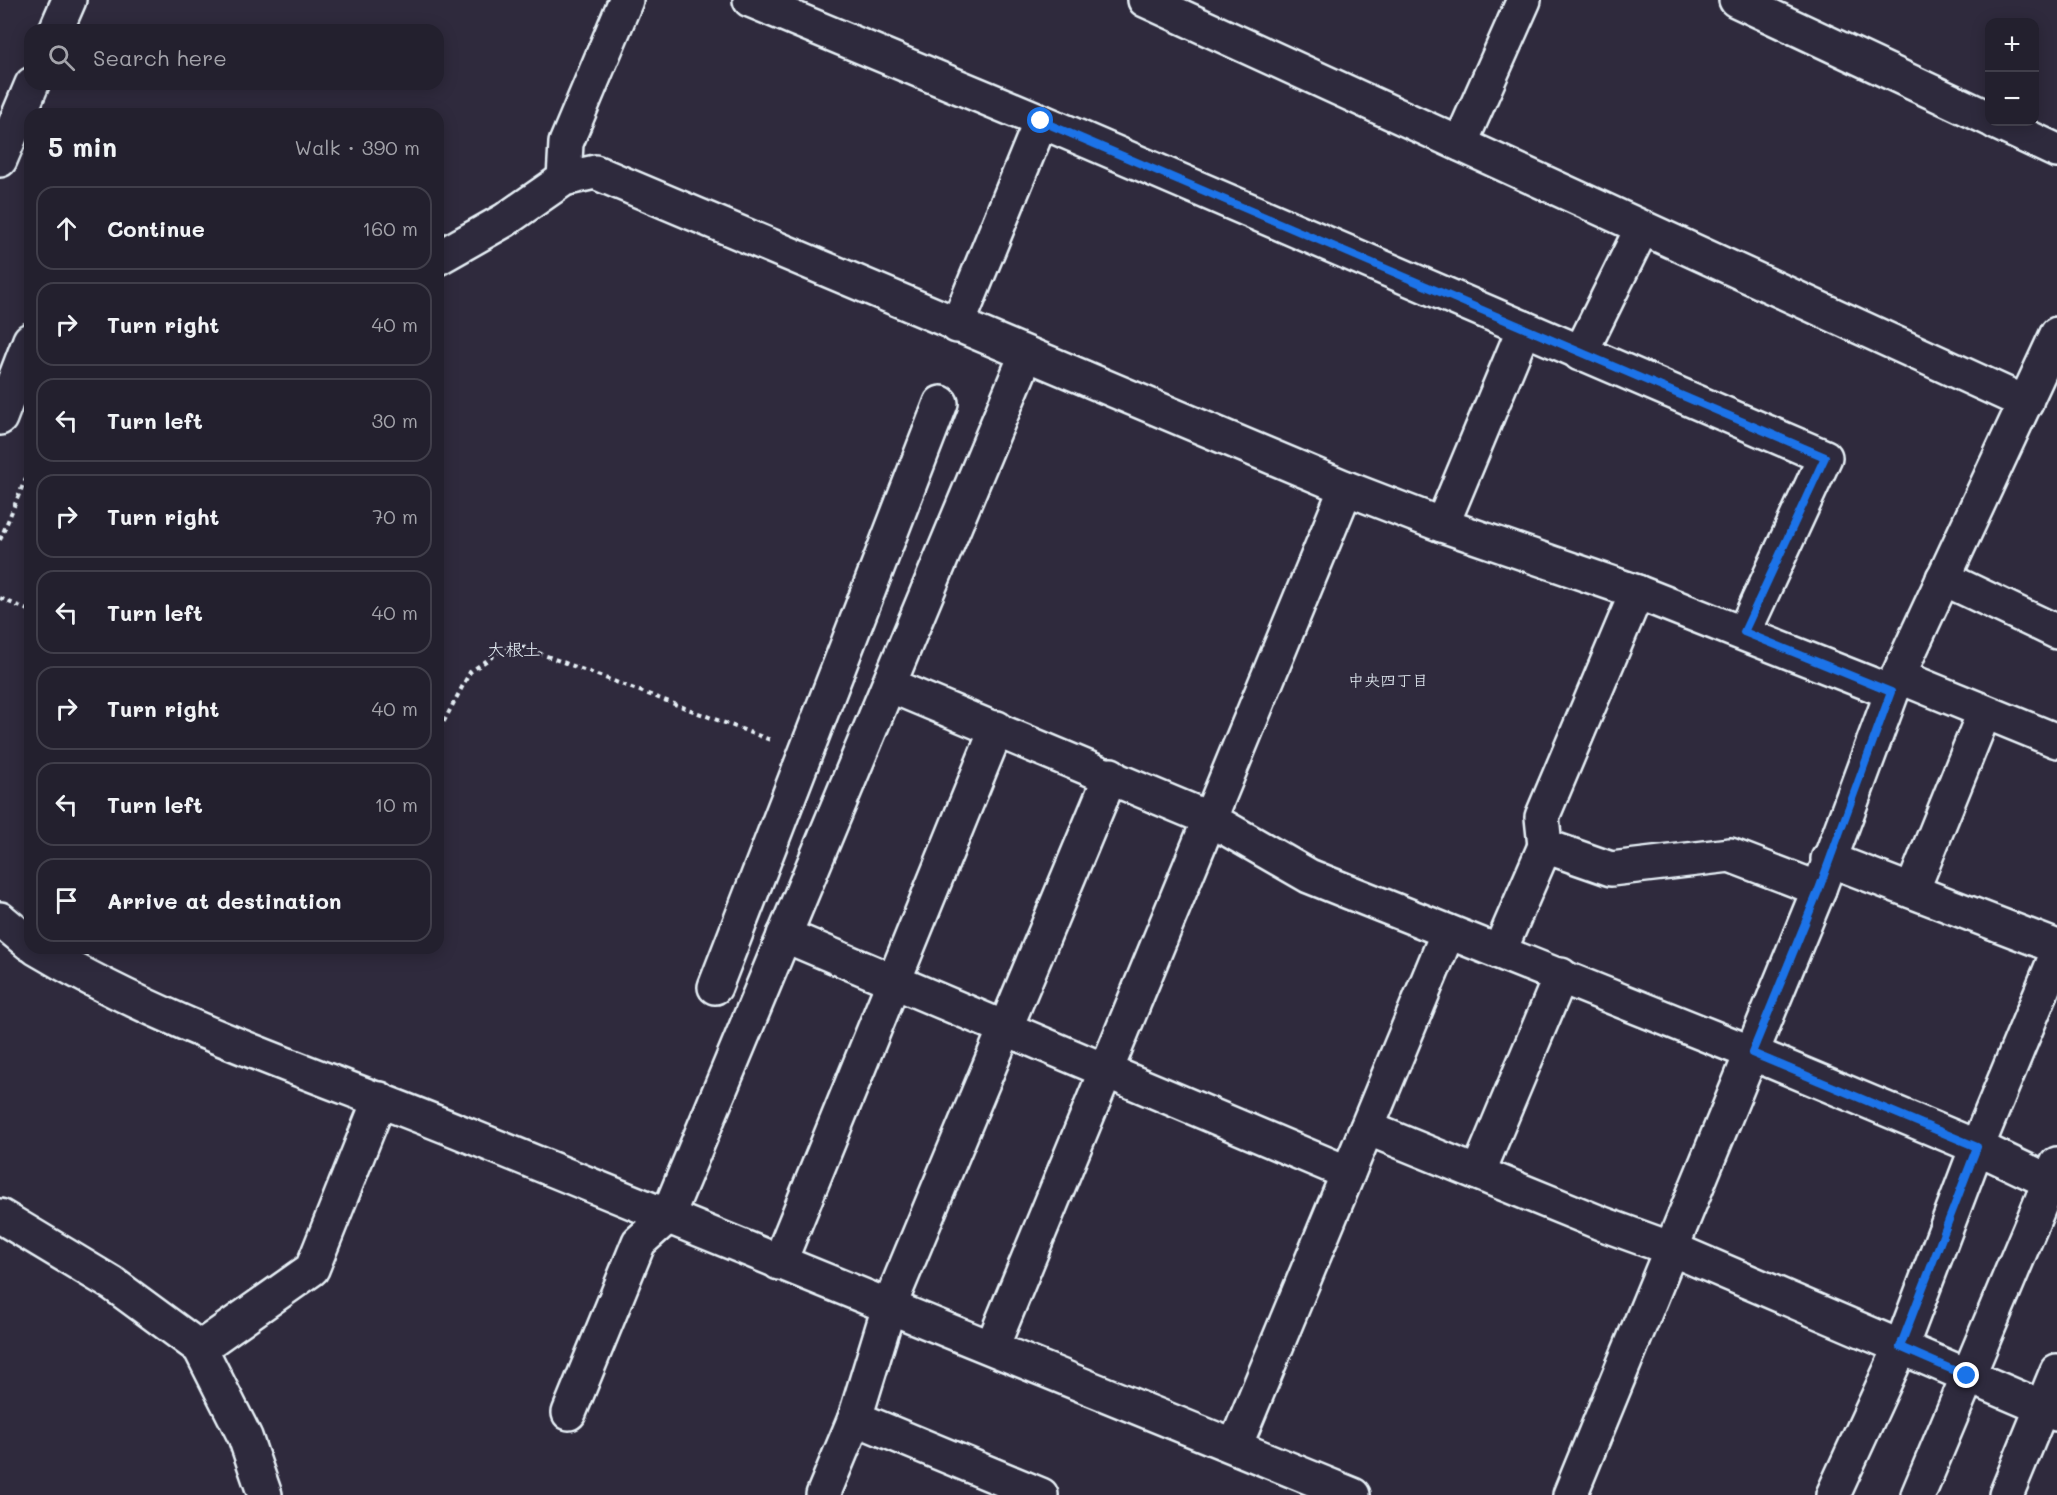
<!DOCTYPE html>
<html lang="en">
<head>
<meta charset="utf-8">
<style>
  :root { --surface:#23202e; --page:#2f2d3a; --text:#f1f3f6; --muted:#a3a3aa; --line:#403e4a }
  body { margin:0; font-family:Mali,"Klee One",sans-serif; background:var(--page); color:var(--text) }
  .controls { position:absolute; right:18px; top:18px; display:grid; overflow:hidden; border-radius:12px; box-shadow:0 3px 15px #0003 }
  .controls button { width:54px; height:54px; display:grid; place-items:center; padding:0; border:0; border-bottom:2px solid var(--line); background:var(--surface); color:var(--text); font:30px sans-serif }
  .stop { position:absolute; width:18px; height:18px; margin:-14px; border:4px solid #1a73e8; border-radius:50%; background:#fff }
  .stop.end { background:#1a73e8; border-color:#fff; box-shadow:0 2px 6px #0008 }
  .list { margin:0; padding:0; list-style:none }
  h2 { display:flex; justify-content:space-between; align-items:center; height:78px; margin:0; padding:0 24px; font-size:26px }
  h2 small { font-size:20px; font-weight:400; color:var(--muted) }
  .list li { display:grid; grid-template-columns:39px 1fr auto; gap:18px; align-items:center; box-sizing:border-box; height:84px; margin:0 12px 12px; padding:0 12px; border:2px solid var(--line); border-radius:18px }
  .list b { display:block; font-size:22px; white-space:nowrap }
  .list em { font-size:20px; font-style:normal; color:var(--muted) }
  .icon { flex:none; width:33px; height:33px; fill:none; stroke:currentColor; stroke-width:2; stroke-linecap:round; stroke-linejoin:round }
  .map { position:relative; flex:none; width:2057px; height:1495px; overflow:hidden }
  .search { position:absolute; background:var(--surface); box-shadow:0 3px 15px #0003; left:24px; top:24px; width:420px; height:66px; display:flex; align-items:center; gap:15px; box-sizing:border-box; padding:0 21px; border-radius:18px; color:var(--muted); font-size:22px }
  .panel { position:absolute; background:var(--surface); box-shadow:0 3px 15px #0003; left:24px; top:108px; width:420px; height:846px; border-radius:18px }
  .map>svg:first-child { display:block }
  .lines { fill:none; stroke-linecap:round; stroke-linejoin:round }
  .minor-casing { stroke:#e8f1f8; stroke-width:38 }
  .path { stroke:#e8f1f8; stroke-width:4; stroke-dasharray:4.5 4.5; stroke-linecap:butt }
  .minor { stroke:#2f2a3d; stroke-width:33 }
  .route { stroke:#1a73e8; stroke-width:8 }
  .labels { text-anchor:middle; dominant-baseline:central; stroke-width:4.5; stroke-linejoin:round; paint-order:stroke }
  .neighbourhood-label { font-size:16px; fill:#e8f1f8; stroke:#2f2a3d }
  .quarter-label { font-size:18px; fill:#e8f1f8; stroke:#2f2a3d }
</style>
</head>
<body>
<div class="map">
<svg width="2057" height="1495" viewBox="0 0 2057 1495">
  <rect width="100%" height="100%" fill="#2f2a3d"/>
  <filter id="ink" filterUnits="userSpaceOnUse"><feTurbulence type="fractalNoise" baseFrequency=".0167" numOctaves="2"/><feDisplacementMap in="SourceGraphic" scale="12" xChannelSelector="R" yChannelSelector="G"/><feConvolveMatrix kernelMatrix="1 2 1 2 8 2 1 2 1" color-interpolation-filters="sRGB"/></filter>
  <g filter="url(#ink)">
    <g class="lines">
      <g class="minor-casing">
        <g id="minor">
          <path d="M750,0L1041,121L1825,457L1744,632"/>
          <path d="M1145,0L2026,403"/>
          <path d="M1736,0L1990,119"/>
          <path d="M56,30L69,0"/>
          <path d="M1995,122L2057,151"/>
          <path d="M1460,144L1524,0"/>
          <path d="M0,160L32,84"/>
          <path d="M564,179L566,143L626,0"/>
          <path d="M438,258L505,220L564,179L595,172L1346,488L1442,525L1637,592L1891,692"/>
          <path d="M957,326L1041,121"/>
          <path d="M1580,354L1642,228"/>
          <path d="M0,418L30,340"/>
          <path d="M1442,525L1524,328"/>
          <path d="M1943,578L2057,632"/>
          <path d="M1898,676L2057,741"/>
          <path d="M889,685L1210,819L1309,876L1752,1053L1977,1147L2057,1185"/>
          <path d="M1545,846L1542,817L1637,592"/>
          <path d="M1828,859L2057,947"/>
          <path d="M1912,891L1984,713"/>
          <path d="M0,919L30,944"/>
          <path d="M784,935L1348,1173"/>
          <path d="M36,948C171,1029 324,1076 470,1136C764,1257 1060,1373 1353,1495"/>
          <path d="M1500,950L1545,846L1611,869L1730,855L1819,889"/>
          <path d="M715,987L941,403"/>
          <path d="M1367,1128L1603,1224L1672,1249L2057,1414"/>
          <path d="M1478,1173L1561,975"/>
          <path d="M0,1216L113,1284L200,1348L245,1437L265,1495"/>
          <path d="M779,1263L997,728"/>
          <path d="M992,1347L1346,488"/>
          <path d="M200,1348L312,1269L380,1099"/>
          <path d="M569,1413L639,1242L667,1217L1026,355"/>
          <path d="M855,1418L1041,1495"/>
          <path d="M1235,1446L1448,932"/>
          <path d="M823,1495L855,1418L889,1307L1111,775"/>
          <path d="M1570,1495L1819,889L1898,676L2057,334"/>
          <path d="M1833,1495L1901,1347L1977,1147L2057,954"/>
          <path d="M1918,1495L2057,1164"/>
          <path d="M2006,1495L2057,1371"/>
        </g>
      </g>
      <g class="path">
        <path d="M0,540L30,468"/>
        <path d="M0,598L30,611"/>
        <path d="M438,726L441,727L470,672L512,643L773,741"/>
      </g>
      <use href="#minor" class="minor"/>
    </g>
  </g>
  <g class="lines" filter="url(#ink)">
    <path class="route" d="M1041,121L1825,457L1744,632L1891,692L1819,889L1752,1053L1977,1147L1900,1347L1967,1376"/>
  </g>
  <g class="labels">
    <g class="neighbourhood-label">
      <text x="1388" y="679">中央四丁目</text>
    </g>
    <g class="quarter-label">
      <text x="514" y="649">大根土</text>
    </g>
  </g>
</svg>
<div class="controls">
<button>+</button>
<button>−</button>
</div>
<div class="stop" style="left:1041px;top:121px"></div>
<div class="stop end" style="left:1967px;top:1376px"></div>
<div class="search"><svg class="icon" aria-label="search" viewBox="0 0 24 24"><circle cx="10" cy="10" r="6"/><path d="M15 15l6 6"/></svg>Search here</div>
<section class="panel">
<h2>5 min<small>Walk · 390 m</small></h2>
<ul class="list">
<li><svg class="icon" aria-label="ahead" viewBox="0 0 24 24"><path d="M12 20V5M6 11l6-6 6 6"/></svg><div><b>Continue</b></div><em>160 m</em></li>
<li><svg class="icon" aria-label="right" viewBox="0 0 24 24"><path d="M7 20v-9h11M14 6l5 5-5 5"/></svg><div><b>Turn right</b></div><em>40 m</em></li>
<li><svg class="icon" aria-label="left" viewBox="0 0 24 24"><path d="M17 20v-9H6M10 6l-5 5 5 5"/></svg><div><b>Turn left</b></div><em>30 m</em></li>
<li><svg class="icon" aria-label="right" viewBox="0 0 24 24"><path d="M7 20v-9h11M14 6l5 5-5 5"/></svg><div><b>Turn right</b></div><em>70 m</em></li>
<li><svg class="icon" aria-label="left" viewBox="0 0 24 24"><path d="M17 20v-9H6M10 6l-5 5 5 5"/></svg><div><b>Turn left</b></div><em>40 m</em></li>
<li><svg class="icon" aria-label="right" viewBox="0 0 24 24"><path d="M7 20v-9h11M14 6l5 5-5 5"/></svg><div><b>Turn right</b></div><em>40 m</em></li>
<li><svg class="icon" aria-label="left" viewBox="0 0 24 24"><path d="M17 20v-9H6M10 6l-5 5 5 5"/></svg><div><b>Turn left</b></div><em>10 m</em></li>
<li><svg class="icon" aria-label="arrive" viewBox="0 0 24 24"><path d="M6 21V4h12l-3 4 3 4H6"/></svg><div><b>Arrive at destination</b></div></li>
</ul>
</section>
</div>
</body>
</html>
